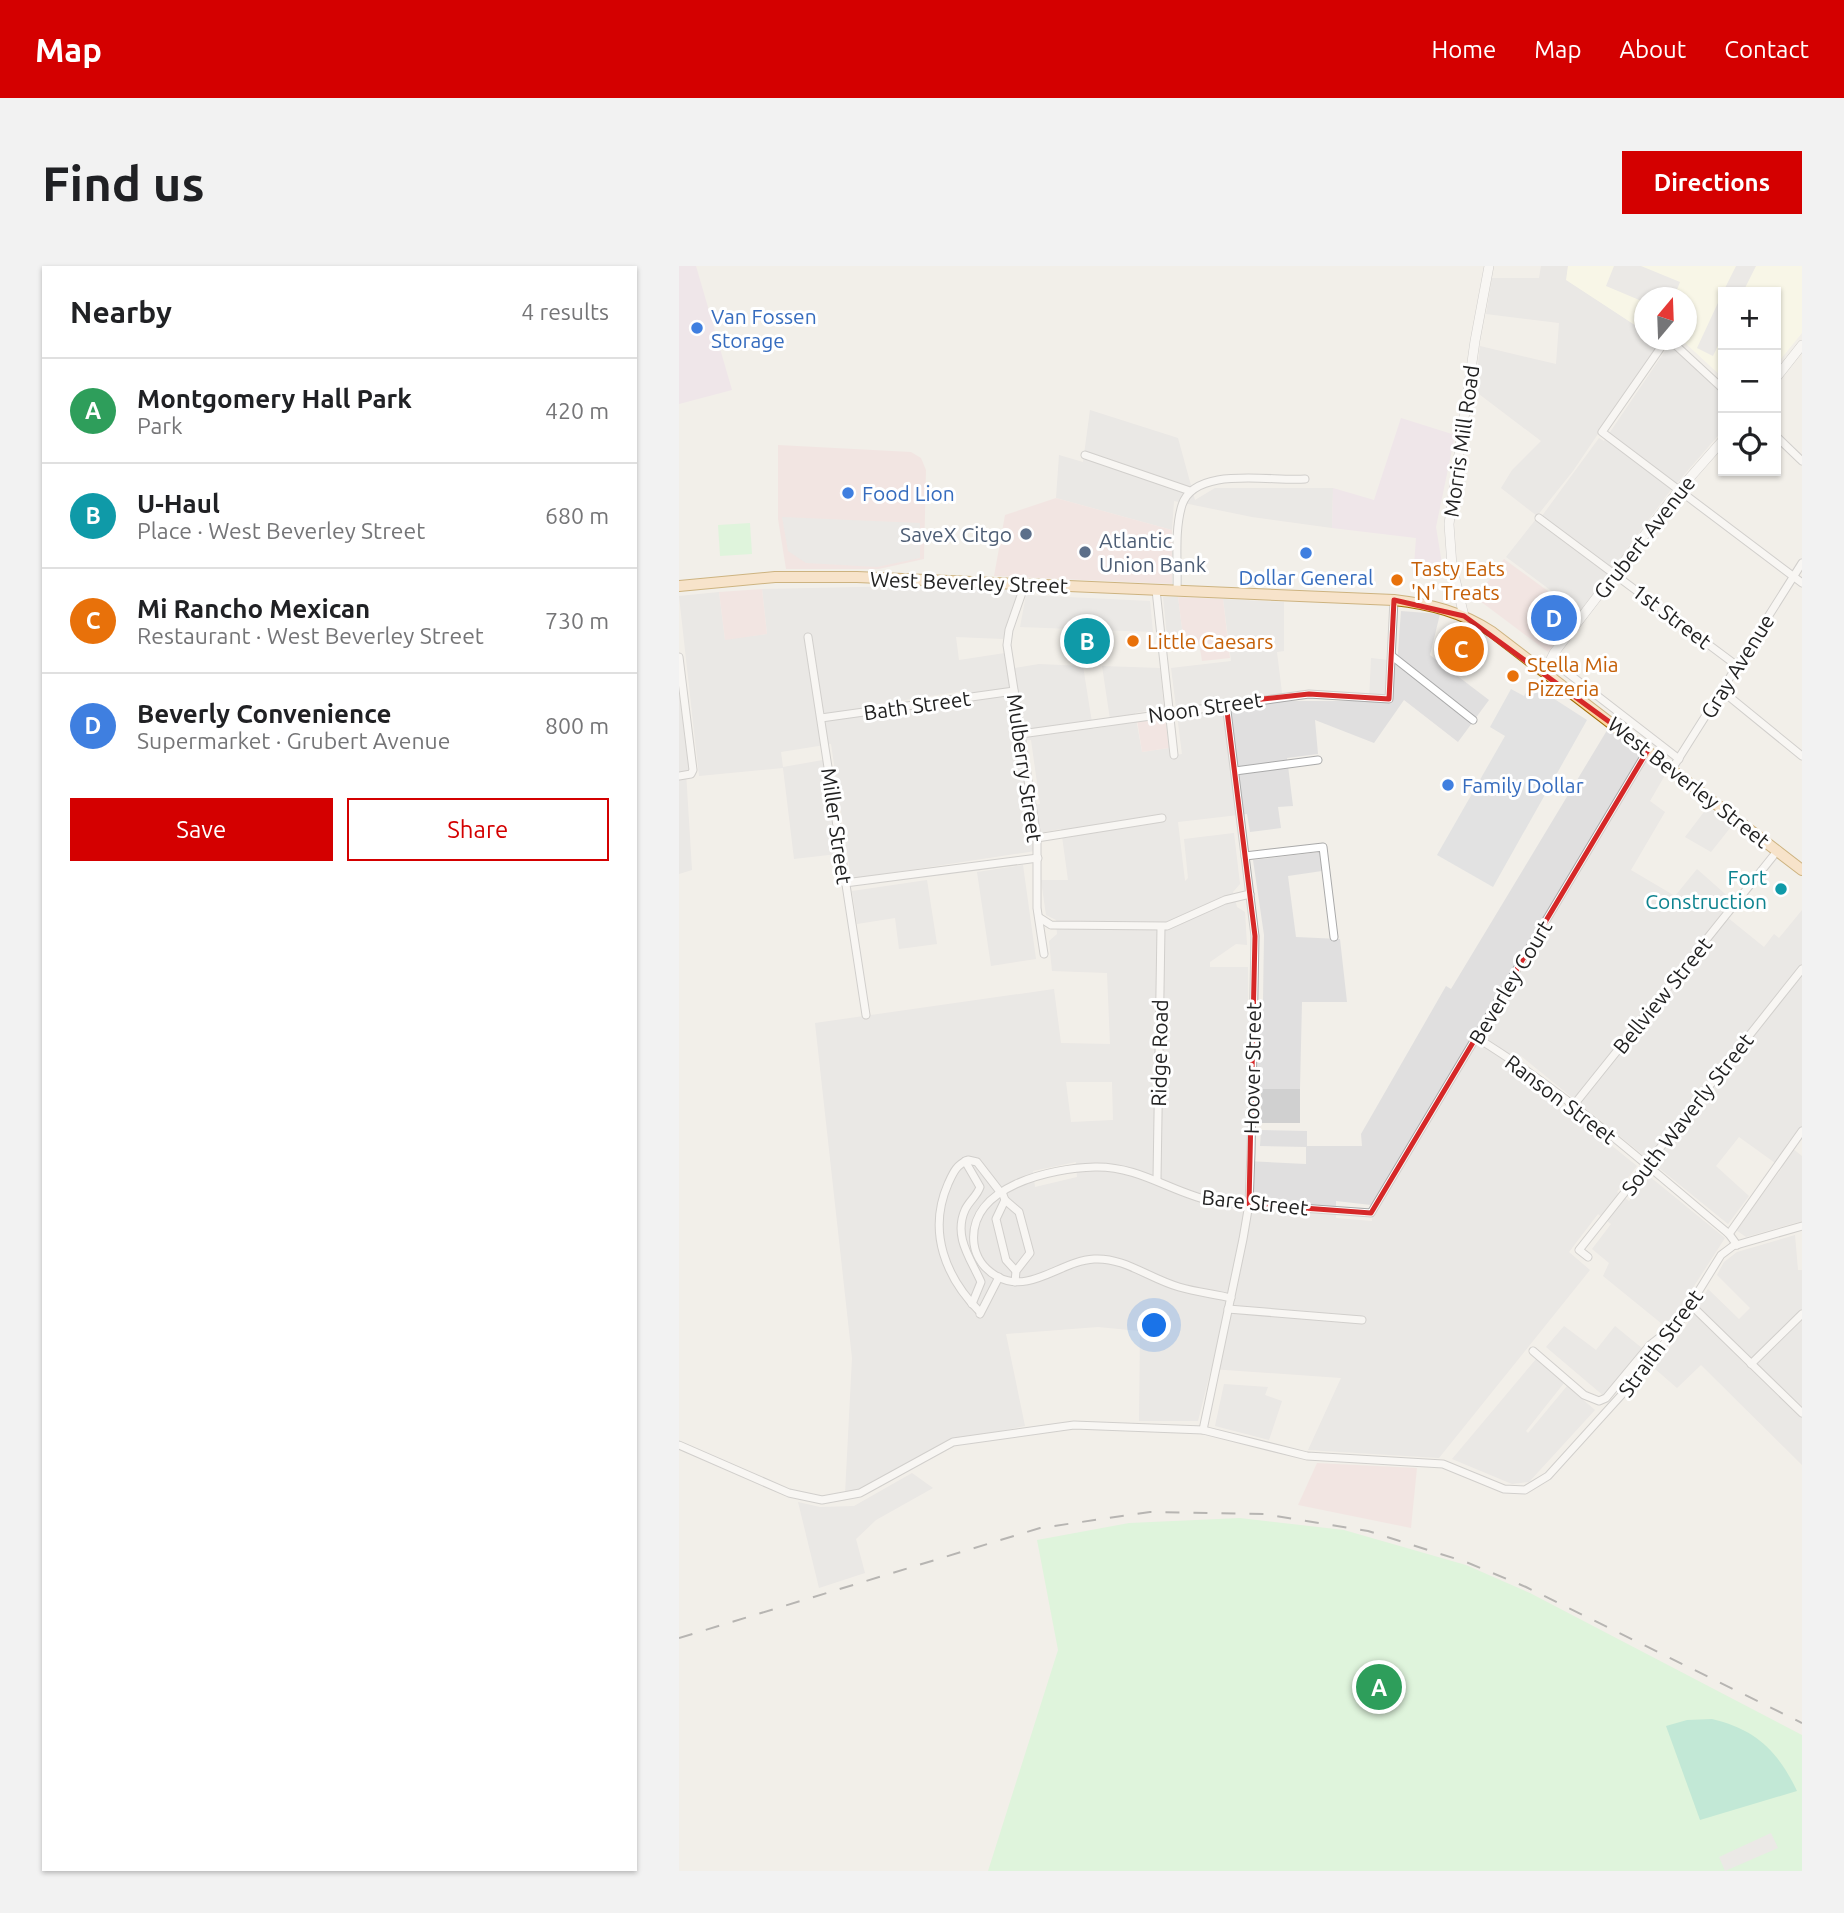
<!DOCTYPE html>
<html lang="en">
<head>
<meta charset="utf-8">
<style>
  :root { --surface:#fff; --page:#f2f2f2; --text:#202124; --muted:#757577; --line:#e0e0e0; --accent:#d40000 }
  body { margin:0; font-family:Ubuntu,sans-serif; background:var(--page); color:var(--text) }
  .controls { position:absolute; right:21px; top:21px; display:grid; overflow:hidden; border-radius:0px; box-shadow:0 2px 5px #0004 }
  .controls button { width:63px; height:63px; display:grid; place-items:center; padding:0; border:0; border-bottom:2px solid var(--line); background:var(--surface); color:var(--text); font:35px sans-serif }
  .compass { position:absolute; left:955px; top:21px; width:63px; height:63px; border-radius:50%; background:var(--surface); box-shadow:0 2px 5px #0004; rotate:19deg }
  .you { position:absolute; left:476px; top:1060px; width:24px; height:24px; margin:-18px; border:5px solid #fff; border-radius:50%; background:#1a73e8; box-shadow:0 0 0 10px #1a73e833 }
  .badge { display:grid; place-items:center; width:46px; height:46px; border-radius:50%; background:var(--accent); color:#fff; font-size:23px; font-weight:700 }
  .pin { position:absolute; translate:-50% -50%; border:4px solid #fff; box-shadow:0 2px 7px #0006 }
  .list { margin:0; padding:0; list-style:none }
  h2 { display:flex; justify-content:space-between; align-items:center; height:91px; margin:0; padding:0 28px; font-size:30px }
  h2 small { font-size:23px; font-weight:400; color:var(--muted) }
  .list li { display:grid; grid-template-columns:46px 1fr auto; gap:21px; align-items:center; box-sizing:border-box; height:105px; padding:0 28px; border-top:2px solid var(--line) }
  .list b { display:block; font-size:26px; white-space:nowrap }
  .list p { margin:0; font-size:23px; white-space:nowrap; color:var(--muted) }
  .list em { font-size:23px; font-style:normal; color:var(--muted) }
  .actions { display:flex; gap:14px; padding:21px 28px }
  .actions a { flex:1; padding:16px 0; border:2px solid var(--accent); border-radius:0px; text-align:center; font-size:24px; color:var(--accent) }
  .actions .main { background:var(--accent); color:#fff }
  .icon { flex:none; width:38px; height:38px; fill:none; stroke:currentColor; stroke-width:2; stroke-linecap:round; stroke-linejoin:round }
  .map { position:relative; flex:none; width:1123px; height:1605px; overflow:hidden; border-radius:0px }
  header { display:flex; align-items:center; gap:42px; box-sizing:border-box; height:98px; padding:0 35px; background:var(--accent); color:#fff }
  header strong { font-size:33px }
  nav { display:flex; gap:38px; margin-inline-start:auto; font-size:24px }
  .intro { display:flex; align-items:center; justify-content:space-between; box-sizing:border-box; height:168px; padding:0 42px }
  h1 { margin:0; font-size:49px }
  .button { padding:18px 32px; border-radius:0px; background:var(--accent); color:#fff; font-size:24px; font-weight:700 }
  main { display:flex; gap:42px; padding:0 42px }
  aside { flex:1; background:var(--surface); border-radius:0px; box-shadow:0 2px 5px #0004 }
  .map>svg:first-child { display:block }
  .residential { fill:#e0dfdf; fill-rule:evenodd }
  .commercial { fill:#f2dad9 }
  .industrial { fill:#ebdbe8 }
  .education { fill:#ffffe5 }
  .religious { fill:#d0d0d0 }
  .park { fill:#c8facc }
  .pitch { fill:#88e0be }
  .parking { fill:#e2e2e2 }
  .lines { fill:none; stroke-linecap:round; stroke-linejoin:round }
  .minor-casing { stroke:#a9a9a9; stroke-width:9 }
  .tertiary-casing { stroke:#a9a9a9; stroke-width:10 }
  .primary-casing { stroke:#a06b00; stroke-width:12 }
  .minor { stroke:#fff; stroke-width:7 }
  .tertiary { stroke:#fff; stroke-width:9 }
  .primary { stroke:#fcd6a4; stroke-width:10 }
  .rail { stroke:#707070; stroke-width:2; stroke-dasharray:14 14; stroke-linecap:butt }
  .marked { fill:none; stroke:#d62828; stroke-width:5; stroke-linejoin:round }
  .shop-dot { fill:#3f7fe0; stroke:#fff; stroke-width:2.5 }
  .service-dot { fill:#5c6f8a; stroke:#fff; stroke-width:2.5 }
  .food-dot { fill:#e8710a; stroke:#fff; stroke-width:2.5 }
  .culture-dot { fill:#0f9aa8; stroke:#fff; stroke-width:2.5 }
  .labels { text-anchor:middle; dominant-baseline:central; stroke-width:6; stroke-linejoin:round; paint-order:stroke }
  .shop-label { font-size:21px; fill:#366cbe; stroke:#fff; text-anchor:start }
  .street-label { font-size:21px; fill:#222; stroke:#fff }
  .service-label { font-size:21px; fill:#4e5e75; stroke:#fff; text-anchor:end }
  .food-label { font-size:21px; fill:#c56008; stroke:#fff; text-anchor:start }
  .culture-label { font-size:21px; fill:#0d838f; stroke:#fff; text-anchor:end }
</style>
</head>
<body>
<header>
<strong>Map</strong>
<nav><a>Home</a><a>Map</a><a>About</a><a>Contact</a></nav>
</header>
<div class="intro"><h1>Find us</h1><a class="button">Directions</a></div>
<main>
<aside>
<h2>Nearby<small>4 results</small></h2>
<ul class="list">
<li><span class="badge" style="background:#2e9e5b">A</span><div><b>Montgomery Hall Park</b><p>Park</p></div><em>420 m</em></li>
<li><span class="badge" style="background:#0f9aa8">B</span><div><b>U-Haul</b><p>Place · West Beverley Street</p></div><em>680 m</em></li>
<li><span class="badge" style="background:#e8710a">C</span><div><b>Mi Rancho Mexican</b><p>Restaurant · West Beverley Street</p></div><em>730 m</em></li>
<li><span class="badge" style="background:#3f7fe0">D</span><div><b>Beverly Convenience</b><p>Supermarket · Grubert Avenue</p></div><em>800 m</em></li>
</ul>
<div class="actions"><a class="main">Save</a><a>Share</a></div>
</aside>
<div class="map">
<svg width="1123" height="1605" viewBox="0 0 1123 1605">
  <rect width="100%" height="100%" fill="#f2efe9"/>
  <g class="residential">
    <path d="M862,0H889L888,14L965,65L966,74L981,76L894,205L858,250L822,222L833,204L862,175L796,125L801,80L877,98L880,57L807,48L813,12H860Z"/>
    <path d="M990,79L1044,128V164L991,225L901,346L827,291L857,253L860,254L920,172L925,175Z"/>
    <path d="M411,144L499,172L516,234L536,222H654L653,262L573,251L495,235L493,264L377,232L380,189L404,196Z"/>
    <path d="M232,320L342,324L324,373L277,371L280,394L326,387L329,403L360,398L404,400L414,463L432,460L423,400L481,402L485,442L456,447L463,486L490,482L491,490L503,488L492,402L552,395L544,333L605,336V385L598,386L604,435H690L692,392L709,394L718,399L722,345L761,348L751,389L810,434L779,476L725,434L695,477L636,454L639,488L608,492L614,540L599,541L602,562L571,566L568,548L499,556L506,615L509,612L505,573L555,567L561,618L554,626L558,641L566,646L568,679L557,678L531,696V701H569V735L584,734L585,669L574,594L641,586L643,605L609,610L617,671L661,673L668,736H623L621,823H569L567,895L627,898V881L581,880L582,864L628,865V880H683L682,868L767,720L772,723L930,461L989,504L971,535L986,546L952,604L996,630L1018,603L1053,634L1043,647L1085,681L1095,668L1100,672L1123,644V874L1116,868L1108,878L1123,890V955L1067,971L1057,964L1103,902L1060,871L1037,900L1070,930L1049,958L842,790L832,802L834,800L958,900L938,926L950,935L970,910L1046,972L988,1062L924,1010L930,997L913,983L932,958L919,948L890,986L911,1004L760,1192L629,1184L662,1112L532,1103L519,1155H460L461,1065L419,1061L327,1068L346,1160L267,1176L186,1221L166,1228L173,1092L136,757L375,723L382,777L431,778L428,707L373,705L370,675L378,668L377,654L367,649L362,614H389L382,563L354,568L356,585L172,613L152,478L102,486L104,501L144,494L158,588L115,593L104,502L20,510L0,330L40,326L46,373L88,368L83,323ZM284,425L286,437L195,450L194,439ZM352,474L361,538L350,540L340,475ZM387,816H433L434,854L392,856ZM397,896L398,911L356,921L354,905ZM657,935L692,939L693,955L657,952Z"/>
    <path d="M484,331H499L505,378L489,380Z"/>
    <path d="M0,425L10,505L7,506L13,604L0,608Z"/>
    <path d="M1031,538L1055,557L1032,586L1006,571Z"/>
    <path d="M344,599L357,693L312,700L298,606Z"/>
    <path d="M248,614L258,678L220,683L216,652L178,658L173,625Z"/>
    <path d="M1116,969L1119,1004H1123V1199L1022,1099L998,1122L975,1102L1006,1062L1029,1023L1060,1053L1071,1042L1038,1009L1045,996L1058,986Z"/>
    <path d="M885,1060L917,1084L936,1060L964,1083L926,1131L867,1081Z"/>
    <path d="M857,1093L885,1117L847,1165L849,1167L888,1120L916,1144L850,1216L833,1218L773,1193Z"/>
    <path d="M545,1118L589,1121L586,1129L603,1135L590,1174L536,1160Z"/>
    <path d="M233,1207L254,1222L197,1254L177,1273L186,1307L140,1322L119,1236L141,1241L175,1240Z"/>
  </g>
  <g class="commercial">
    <path d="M99,179L232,186L242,192L247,204L245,293L200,303H107L99,253Z"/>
    <path d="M377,232L493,264V318L315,310L326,249Z"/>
    <path d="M825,293L899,347L869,386L797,332Z"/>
    <path d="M83,323L88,368L46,374L40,326Z"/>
    <path d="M499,331L544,333L551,392L523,395L520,376L505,378Z"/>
    <path d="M486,451L490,482L463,486L458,454Z"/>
    <path d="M638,1197L738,1202L732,1262L619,1239Z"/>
  </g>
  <g class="industrial">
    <path d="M0,0H17L53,124L0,138Z"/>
    <path d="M722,152L776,169L757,261L764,304L735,300L737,272L653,262L654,222L695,234Z"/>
  </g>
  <path class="education" d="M889,0H1123V67L1097,99V26H1044V112L1003,74H1008V32H966L965,65L887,14Z"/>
  <rect class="religious" x="582" y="823" width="39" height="34"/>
  <g class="park">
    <path d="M71,257L73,288L41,290L39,259Z"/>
    <path d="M561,1252L665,1264L787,1299L851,1327L1123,1469V1605H309L379,1384L358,1274L450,1257Z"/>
  </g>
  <path class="pitch" d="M1033,1453C1076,1463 1099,1485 1118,1525L1021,1554L987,1460L1008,1454Z"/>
  <g class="parking">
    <path d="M935,0H962L1001,16L995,31L966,32L965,36L927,20Z"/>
    <path d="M1057,0H1077L1064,26H1044Z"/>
    <path d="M1044,26V69L1034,90L1018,82Z"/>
    <path d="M103,251L241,257V292L198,301L127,297L109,285Z"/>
    <path d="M347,329L471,335L474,366L341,361Z"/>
    <path d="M852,418L908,454L814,621L758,589L826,470L811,461L832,423L845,430Z"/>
    <path d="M1092,1567L1099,1582L1046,1605L1040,1591Z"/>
  </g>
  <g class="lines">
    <g class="minor-casing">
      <g id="minor">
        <path d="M987,74L923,166L1123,317"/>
        <path d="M991,74L1044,123"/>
        <path d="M1097,170L1123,195"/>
        <path d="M406,189L511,225"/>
        <path d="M860,252L1057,399"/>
        <path d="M346,318L330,364L328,379L358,572V642L365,688"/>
        <path d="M477,324L495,489"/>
        <path d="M498,325C499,298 495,265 503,239C516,199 593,216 626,213"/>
        <path d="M129,371L187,749"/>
        <path d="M713,390L794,454"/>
        <path d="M0,391L14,504L12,508L0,510"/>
        <path d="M872,394L1000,493"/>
        <path d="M1042,424L1123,490"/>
        <path d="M142,452L335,425"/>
        <path d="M342,468L630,428L710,433L715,334"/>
        <path d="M993,503L1123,297"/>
        <path d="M556,505L639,494"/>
        <path d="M358,572L483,552"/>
        <path d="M566,590L644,581L655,671"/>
        <path d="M166,617L359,592"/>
        <path d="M361,652L372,659L488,660L546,634L571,628"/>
        <path d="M798,772C888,827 968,900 1050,968L1058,979"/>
        <path d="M894,840L1099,584"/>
        <path d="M286,895L301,921C298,930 290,935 286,944C274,971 292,993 302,1016L293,1038"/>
        <path d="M478,913L482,661"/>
        <path d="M323,926L326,934L340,946L351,987L337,1005L336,1016"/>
        <path d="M326,934L317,953L327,994L337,1005"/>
        <path d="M1050,968L1123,865"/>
        <path d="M909,991L900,984L1123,703"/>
        <path d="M552,1032C535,1028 517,1026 500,1021C471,1013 445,991 415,993C382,995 351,1028 319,1011C306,1004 297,992 295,978C288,920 373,902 416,901C462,900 494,928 537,936L692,947L969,484"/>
        <path d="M1012,1039L1123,1147"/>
        <path d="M549,1043L683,1054"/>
        <path d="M301,1046C267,1012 248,966 269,918C274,907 277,899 289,894L298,896L322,927"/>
        <path d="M301,1048L320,1011"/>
        <path d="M854,1085L905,1129L920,1135L927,1132L971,1079L985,1068L995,1065"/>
        <path d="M1072,1098L1123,1048"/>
        <path d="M524,1164L564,973L570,938L572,886L576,670L547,437"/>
        <path d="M0,1179L110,1227L143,1234L181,1227L274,1176L395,1159L524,1164L628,1190L764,1198L825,1223L846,1224L869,1210L956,1114L995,1065L1042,989L1054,980L1123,960"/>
      </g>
    </g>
    <g class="tertiary-casing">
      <g id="tertiary">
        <path d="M1097,112L1123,79"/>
        <path d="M785,350L773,300L770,258L796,75L810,0"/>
        <path d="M866,405L875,387L1000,224L1044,174"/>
      </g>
    </g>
    <g class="primary-casing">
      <path id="primary" d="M0,320L96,311H178L715,334C751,338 783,346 813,366L1123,604"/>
    </g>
    <use href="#minor" class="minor"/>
    <use href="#tertiary" class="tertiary"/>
    <use href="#primary" class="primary"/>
    <path class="rail" d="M0,1372L361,1262L471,1246L585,1248L689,1265L787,1296L847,1321L1123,1457"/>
  </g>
  <path d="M0 0H1123V1605H0ZM715,334L785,350L969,484L692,947L570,938L576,670L547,437L630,428L710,433Z" fill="#f2efe9" fill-opacity=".55" fill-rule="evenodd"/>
  <path class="marked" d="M715,334L785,350L969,484L692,947L570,938L576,670L547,437L630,428L710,433Z"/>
  <g class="shop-dot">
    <circle cx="18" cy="62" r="7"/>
    <circle cx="169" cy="227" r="7"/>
    <circle cx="627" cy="287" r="7"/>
    <circle cx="769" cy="519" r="7"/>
  </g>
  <g class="service-dot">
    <circle cx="347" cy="268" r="7"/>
    <circle cx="406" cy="286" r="7"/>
  </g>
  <g class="food-dot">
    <circle cx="718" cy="314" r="7"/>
    <circle cx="454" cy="375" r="7"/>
    <circle cx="834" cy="410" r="7"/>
  </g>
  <circle class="culture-dot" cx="1102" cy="623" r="7"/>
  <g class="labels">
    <g class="shop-label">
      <text x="32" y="50">Van Fossen<tspan x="32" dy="24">Storage</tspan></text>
      <text x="183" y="227">Food Lion</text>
      <text x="627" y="311" text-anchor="middle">Dollar General</text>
      <text x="783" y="519">Family Dollar</text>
    </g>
    <g class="street-label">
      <text transform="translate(782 175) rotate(-82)">Morris Mill Road</text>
      <text transform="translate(965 271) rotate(-52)">Grubert Avenue</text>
      <text transform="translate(290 316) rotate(2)">West Beverley Street</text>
      <text transform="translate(993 350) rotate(37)">1st Street</text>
      <text transform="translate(1058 400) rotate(-58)">Gray Avenue</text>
      <text transform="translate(238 439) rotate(-8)">Bath Street</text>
      <text transform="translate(526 441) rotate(-8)">Noon Street</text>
      <text transform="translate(346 502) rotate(82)">Mulberry Street</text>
      <text transform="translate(1010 516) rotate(38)">West Beverley Street</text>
      <text transform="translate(158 560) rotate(82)">Miller Street</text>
      <text transform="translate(831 716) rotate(-59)">Beverley Court</text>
      <text transform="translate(983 729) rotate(-51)">Bellview Street</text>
      <text transform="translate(480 787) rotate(-89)">Ridge Road</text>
      <text transform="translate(573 802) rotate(-89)">Hoover Street</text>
      <text transform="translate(882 833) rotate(37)">Ranson Street</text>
      <text transform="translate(1008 848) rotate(-52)">South Waverly Street</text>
      <text transform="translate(576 936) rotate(6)">Bare Street</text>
      <text transform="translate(981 1077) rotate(-54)">Straith Street</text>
    </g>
    <g class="service-label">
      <text x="333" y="268">SaveX Citgo</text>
      <text x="420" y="274" text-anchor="start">Atlantic<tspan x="420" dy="24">Union Bank</tspan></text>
    </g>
    <g class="food-label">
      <text x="732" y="302">Tasty Eats<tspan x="732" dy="24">'N' Treats</tspan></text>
      <text x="468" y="375">Little Caesars</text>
      <text x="848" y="398">Stella Mia<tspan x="848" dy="24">Pizzeria</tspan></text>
    </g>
    <g class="culture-label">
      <text x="1088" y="611">Fort<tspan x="1088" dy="24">Construction</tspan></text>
    </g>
  </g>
</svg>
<div class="controls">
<button>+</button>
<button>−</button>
<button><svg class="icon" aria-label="locate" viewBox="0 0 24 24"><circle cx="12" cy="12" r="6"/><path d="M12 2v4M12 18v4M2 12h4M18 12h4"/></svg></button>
</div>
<svg class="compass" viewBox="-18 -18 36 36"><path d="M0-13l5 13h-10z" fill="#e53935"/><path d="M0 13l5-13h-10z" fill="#757577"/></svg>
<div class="you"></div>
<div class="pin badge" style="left:700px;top:1421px;background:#2e9e5b">A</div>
<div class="pin badge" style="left:408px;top:375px;background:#0f9aa8">B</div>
<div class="pin badge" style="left:782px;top:383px;background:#e8710a">C</div>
<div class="pin badge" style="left:875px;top:352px;background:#3f7fe0">D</div>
</div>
</main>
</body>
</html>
